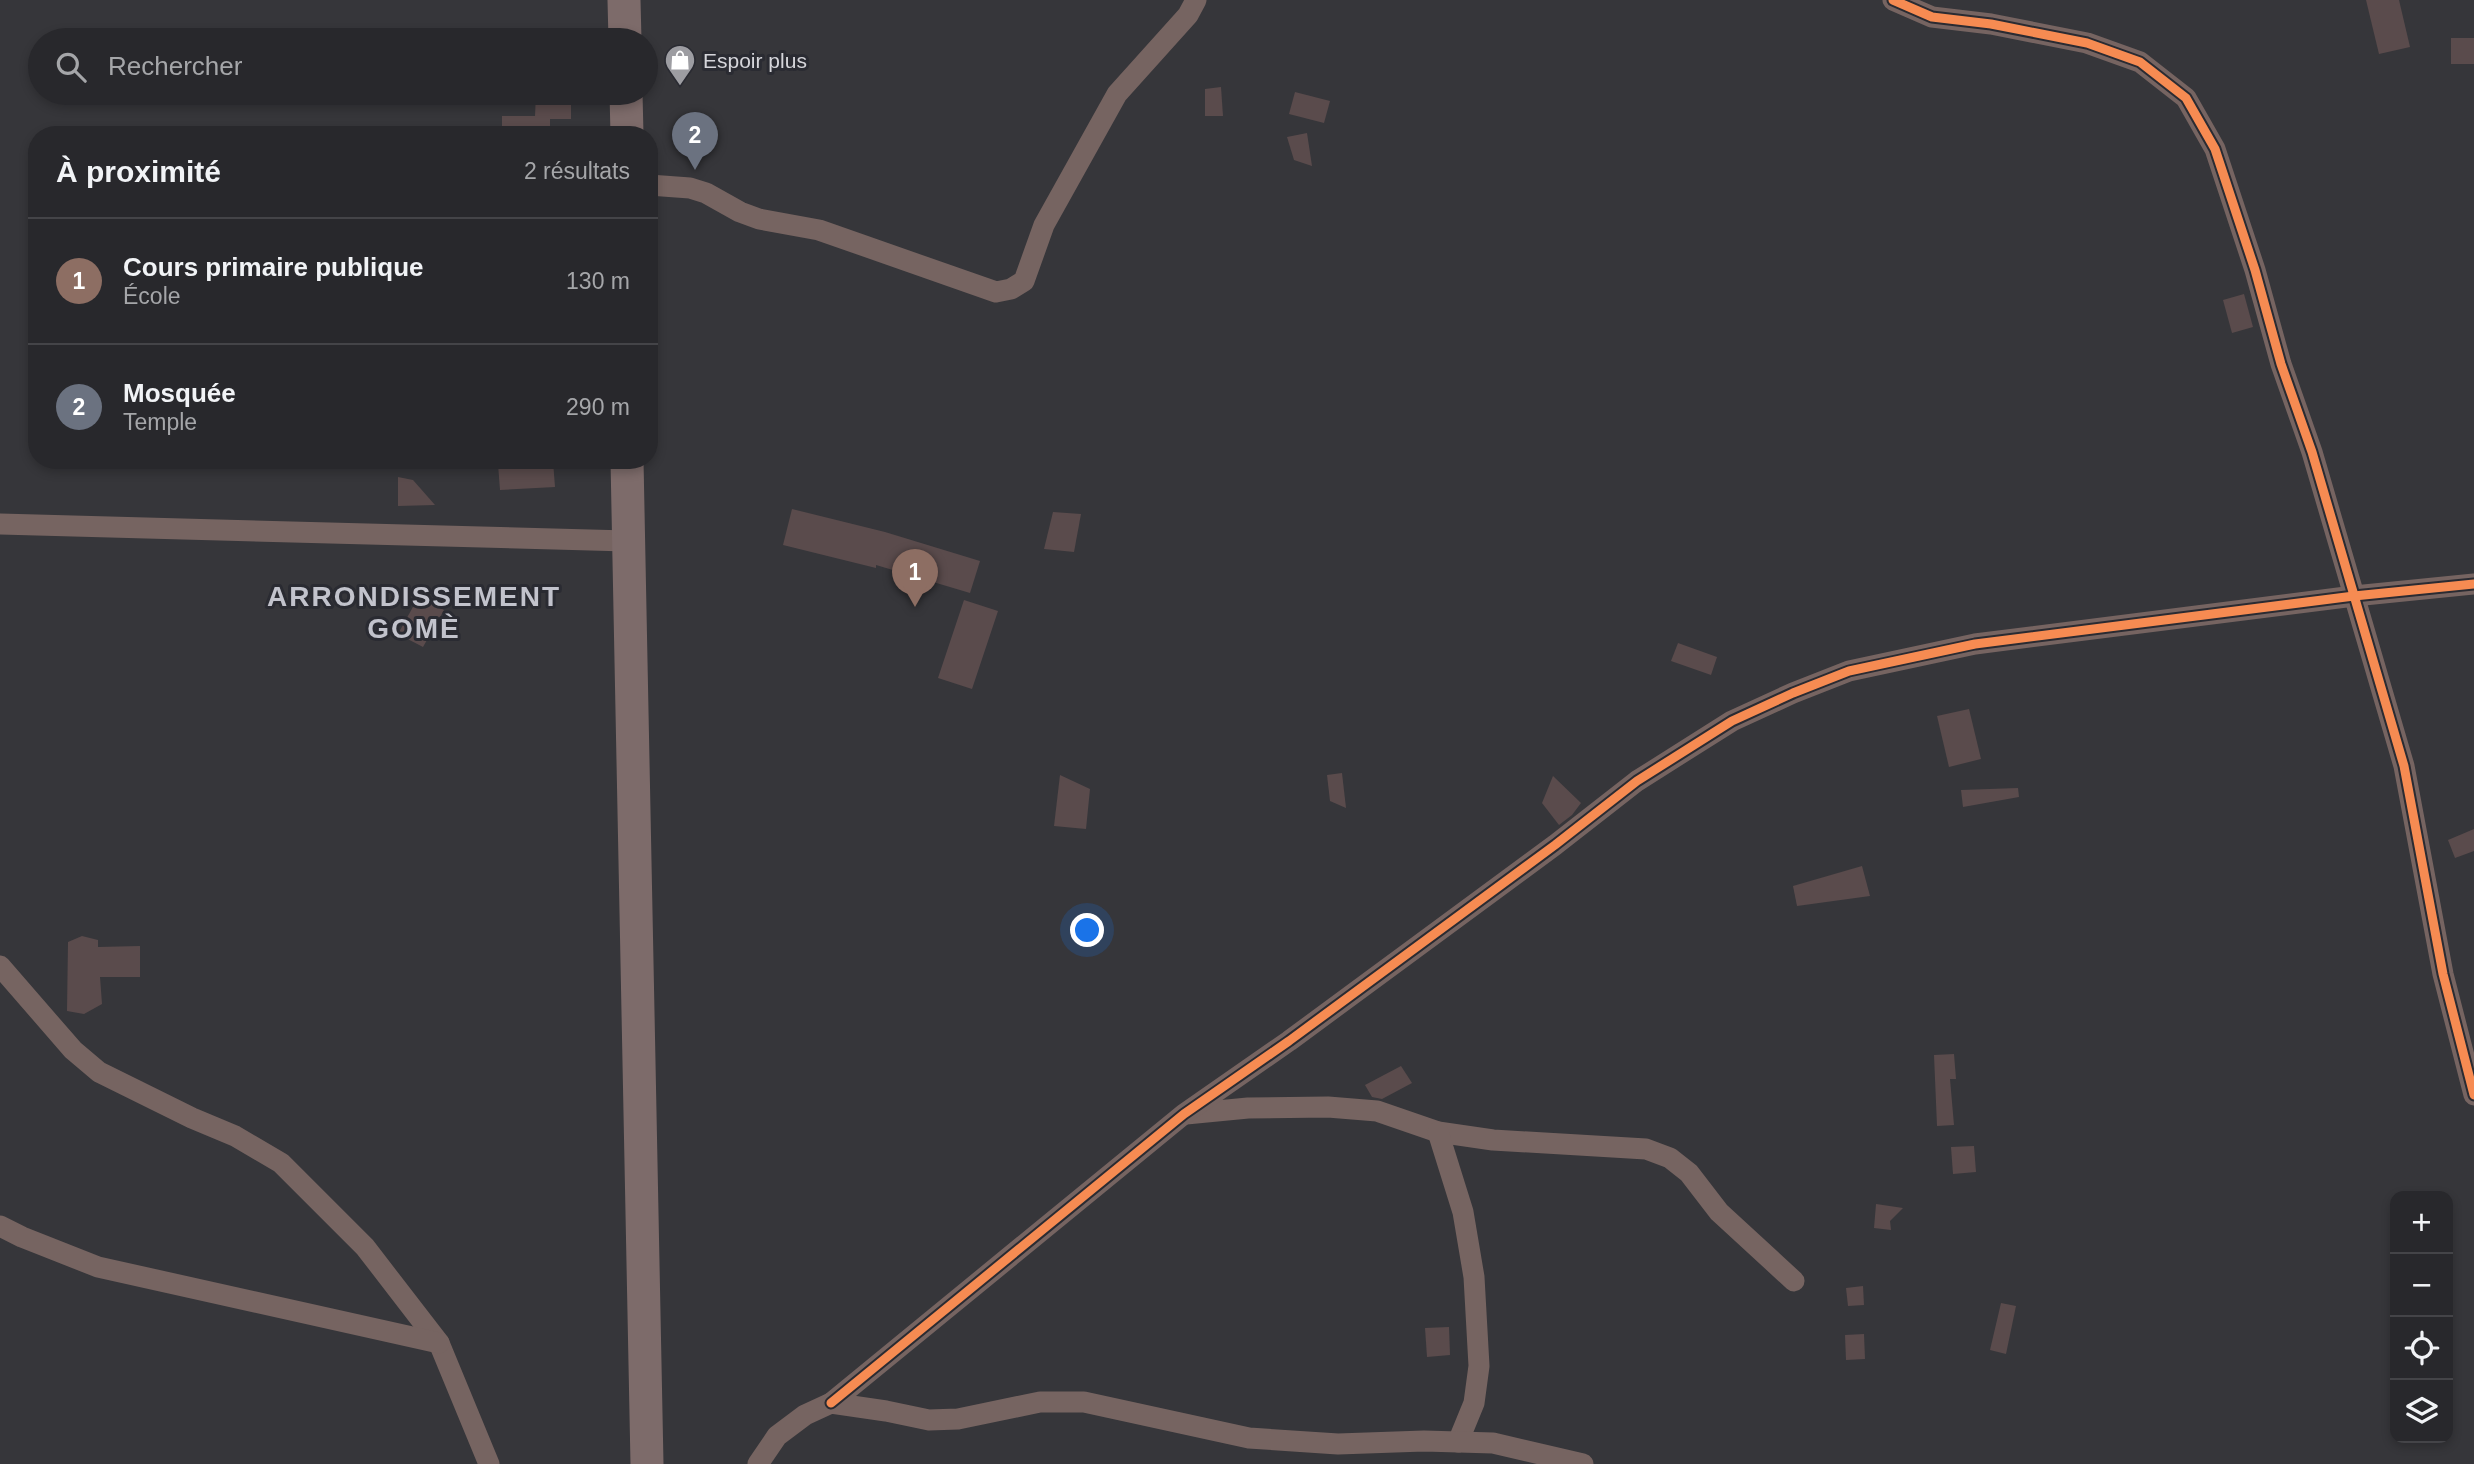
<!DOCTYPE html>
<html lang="fr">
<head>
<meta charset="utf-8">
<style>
  :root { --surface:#28282c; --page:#303034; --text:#f1f3f6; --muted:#a5a6a9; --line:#444448; --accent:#d93025 }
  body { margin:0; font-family:Arial,sans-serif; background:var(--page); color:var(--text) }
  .controls { position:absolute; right:21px; bottom:21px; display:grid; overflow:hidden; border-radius:14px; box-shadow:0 4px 10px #0003 }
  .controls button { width:63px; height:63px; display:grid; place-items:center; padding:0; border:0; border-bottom:2px solid var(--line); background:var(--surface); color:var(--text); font:35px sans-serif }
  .you { position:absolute; left:1088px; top:931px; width:24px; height:24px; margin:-18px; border:5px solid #fff; border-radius:50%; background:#1a73e8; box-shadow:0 0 0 10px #1a73e833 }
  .badge { display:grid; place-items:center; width:46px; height:46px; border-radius:50%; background:var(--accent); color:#fff; font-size:23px; font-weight:700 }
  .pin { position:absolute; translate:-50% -58px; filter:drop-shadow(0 2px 4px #0008) }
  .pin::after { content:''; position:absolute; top:37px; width:24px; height:21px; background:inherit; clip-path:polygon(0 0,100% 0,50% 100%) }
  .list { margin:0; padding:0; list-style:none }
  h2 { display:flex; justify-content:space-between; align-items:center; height:91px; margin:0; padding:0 28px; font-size:30px }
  h2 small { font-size:23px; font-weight:400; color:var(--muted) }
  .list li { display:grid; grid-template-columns:46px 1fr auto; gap:21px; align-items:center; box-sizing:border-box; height:126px; padding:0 28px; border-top:2px solid var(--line) }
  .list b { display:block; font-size:26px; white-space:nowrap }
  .list p { margin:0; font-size:23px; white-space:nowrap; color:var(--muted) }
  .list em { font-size:23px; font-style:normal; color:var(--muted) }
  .icon { flex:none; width:38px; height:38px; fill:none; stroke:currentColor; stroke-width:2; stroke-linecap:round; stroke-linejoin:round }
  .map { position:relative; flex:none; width:2474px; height:1464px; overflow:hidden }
  .search { position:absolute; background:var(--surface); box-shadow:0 4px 10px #0003; left:28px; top:28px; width:630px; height:77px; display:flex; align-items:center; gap:18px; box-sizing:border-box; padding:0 24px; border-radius:38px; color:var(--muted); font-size:26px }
  .panel { position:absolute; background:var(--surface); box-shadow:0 4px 10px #0003; left:28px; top:126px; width:630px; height:343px; border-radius:28px }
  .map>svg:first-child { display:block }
  .building { fill:#5a4b4c }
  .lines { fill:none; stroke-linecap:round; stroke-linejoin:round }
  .minor { stroke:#766461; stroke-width:21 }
  .trunk { stroke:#7d6b6a; stroke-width:33 }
  .cycleway-casing { stroke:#2a2b32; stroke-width:13 }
  .cycleway { stroke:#f68b52; stroke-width:9 }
  .labels { text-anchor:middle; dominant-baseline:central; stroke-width:6; stroke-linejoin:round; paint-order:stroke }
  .poi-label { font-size:21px; fill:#d5d5da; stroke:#2a2b32; text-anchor:start }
  .district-label { font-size:28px; font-weight:bold; letter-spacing:2px; fill:#c2c3cc; stroke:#2a2b32 }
</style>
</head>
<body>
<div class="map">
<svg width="2474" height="1464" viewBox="0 0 2474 1464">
  <rect width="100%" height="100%" fill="#36363a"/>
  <g class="building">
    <path d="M2366,0H2399L2410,47L2379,54Z"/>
    <rect x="2451" y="38" width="23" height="26"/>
    <path d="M1221,87L1223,116H1205V89Z"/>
    <path d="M1295,92L1330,101L1324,123L1289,114Z"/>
    <path d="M536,93H571V119H550V135H502V116H535Z"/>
    <path d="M1307,133L1312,166L1294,160L1287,137Z"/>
    <path d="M2244,294L2253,327L2232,333L2223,300Z"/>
    <path d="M553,461L555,487L500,490L498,464Z"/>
    <path d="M398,477L413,480L435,505L398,506Z"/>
    <path d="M792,509L885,532L980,561L970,593L876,565V568L783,545Z"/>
    <path d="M1053,512L1081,514L1074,552L1044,549Z"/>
    <path d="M419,596L444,610L423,647L398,634Z"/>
    <path d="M964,600L998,611L972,689L938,678Z"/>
    <path d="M1678,643L1717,657L1711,675L1671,661Z"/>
    <path d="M1969,709L1981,759L1949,767L1937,716Z"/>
    <path d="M1342,773L1346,808L1330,801L1327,775Z"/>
    <path d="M1060,775L1090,789L1086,829L1054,826Z"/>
    <path d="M1553,776L1581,803L1572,815L1559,825L1542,803Z"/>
    <path d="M2018,788L2019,797L1963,807L1961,790Z"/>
    <path d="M2474,829V851L2455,858L2448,840Z"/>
    <path d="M1862,866L1870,896L1797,906L1793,886Z"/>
    <path d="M82,936L98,940V947L140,946V977H100L102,1004L84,1014L67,1011L68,942Z"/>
    <path d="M1954,1054L1956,1079H1950L1954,1125L1937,1126L1934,1055Z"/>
    <path d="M1401,1066L1412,1083L1382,1099L1372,1097L1365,1085Z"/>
    <path d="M1974,1146L1976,1172L1953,1174L1951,1147Z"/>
    <path d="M1876,1204L1903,1208L1890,1221L1891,1230L1874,1228Z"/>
    <path d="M1863,1286L1864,1305L1848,1306L1846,1288Z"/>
    <path d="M2001,1303L2016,1306L2006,1354L1990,1350Z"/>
    <path d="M1449,1327L1450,1355L1427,1357L1425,1328Z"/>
    <path d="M1864,1334L1865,1359L1846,1360L1845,1335Z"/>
  </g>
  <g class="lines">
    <g class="minor">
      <path d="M1893,0L1932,17L1991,24L2087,43L2140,62L2186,98L2215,149L2255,270L2281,364L2312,452L2404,766L2443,974L2474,1095"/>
      <path d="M649,185L690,188L706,193L740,212L759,219L819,230L996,292L1011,289L1024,281L1044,225L1117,94L1188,15L1196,0"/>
      <path d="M0,524L627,541"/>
      <path d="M0,966L73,1050L99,1072L192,1118L235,1136L281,1163L365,1247L439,1343L489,1464"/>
      <path d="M1186,1114L1248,1108L1328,1107L1377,1111L1438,1132L1493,1140L1646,1149L1670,1158L1689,1173L1719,1212L1794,1281"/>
      <path d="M1438,1132L1463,1212L1474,1277L1479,1366L1474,1403L1458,1442"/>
      <path d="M0,1226L22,1237L98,1267L439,1343"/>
      <path d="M831,1403L1184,1114L1289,1041L1555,845L1637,781L1732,721L1793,693L1849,671L1975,644L2354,596L2474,584"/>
      <path d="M758,1464L777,1436L805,1415L831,1403L886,1411L929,1420L958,1419L1040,1402H1084L1249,1438L1338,1444L1424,1441L1493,1443L1583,1464"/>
    </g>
    <g class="trunk">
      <path d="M624,0L625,40"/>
      <path d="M626,93L627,135"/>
      <path d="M627,460L647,1464"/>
    </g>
    <g class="cycleway-casing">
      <g id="cycleway">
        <path d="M1893,0L1932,17L1991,24L2087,43L2140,62L2186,98L2215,149L2255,270L2281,364L2312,452L2404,766L2443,974L2474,1095"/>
        <path d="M831,1403L1184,1114L1289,1041L1555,845L1637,781L1732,721L1793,693L1849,671L1975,644L2354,596L2474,584"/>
      </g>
    </g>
    <use href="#cycleway" class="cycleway"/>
  </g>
  <defs>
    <g id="shop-pin" transform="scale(1.575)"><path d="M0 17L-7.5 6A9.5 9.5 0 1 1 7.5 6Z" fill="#9d9da2" stroke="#2a2b32"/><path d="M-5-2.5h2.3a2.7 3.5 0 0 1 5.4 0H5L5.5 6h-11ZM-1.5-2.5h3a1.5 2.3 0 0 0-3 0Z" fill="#fff"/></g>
  </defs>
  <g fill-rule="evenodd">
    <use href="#shop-pin" x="680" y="60"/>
  </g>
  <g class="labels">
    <g class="poi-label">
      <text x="703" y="60">Espoir plus</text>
    </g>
    <g class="district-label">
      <text x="414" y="596">ARRONDISSEMENT<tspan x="414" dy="32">GOMÈ</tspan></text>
    </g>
  </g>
</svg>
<div class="controls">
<button>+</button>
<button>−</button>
<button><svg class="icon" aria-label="locate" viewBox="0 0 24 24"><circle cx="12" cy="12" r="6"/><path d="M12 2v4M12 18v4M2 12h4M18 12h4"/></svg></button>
<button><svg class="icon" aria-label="layers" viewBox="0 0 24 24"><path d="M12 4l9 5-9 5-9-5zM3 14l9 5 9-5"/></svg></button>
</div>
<div class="you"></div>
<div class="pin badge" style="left:915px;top:607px;background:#8d6e63">1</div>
<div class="pin badge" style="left:695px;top:170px;background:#6b7280">2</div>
<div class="search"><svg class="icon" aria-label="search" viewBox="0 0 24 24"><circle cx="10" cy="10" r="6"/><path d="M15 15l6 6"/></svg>Rechercher</div>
<section class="panel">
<h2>À proximité<small>2 résultats</small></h2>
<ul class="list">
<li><span class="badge" style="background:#8d6e63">1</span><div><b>Cours primaire publique</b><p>École</p></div><em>130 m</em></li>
<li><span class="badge" style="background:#6b7280">2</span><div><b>Mosquée</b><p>Temple</p></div><em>290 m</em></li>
</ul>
</section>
</div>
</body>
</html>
